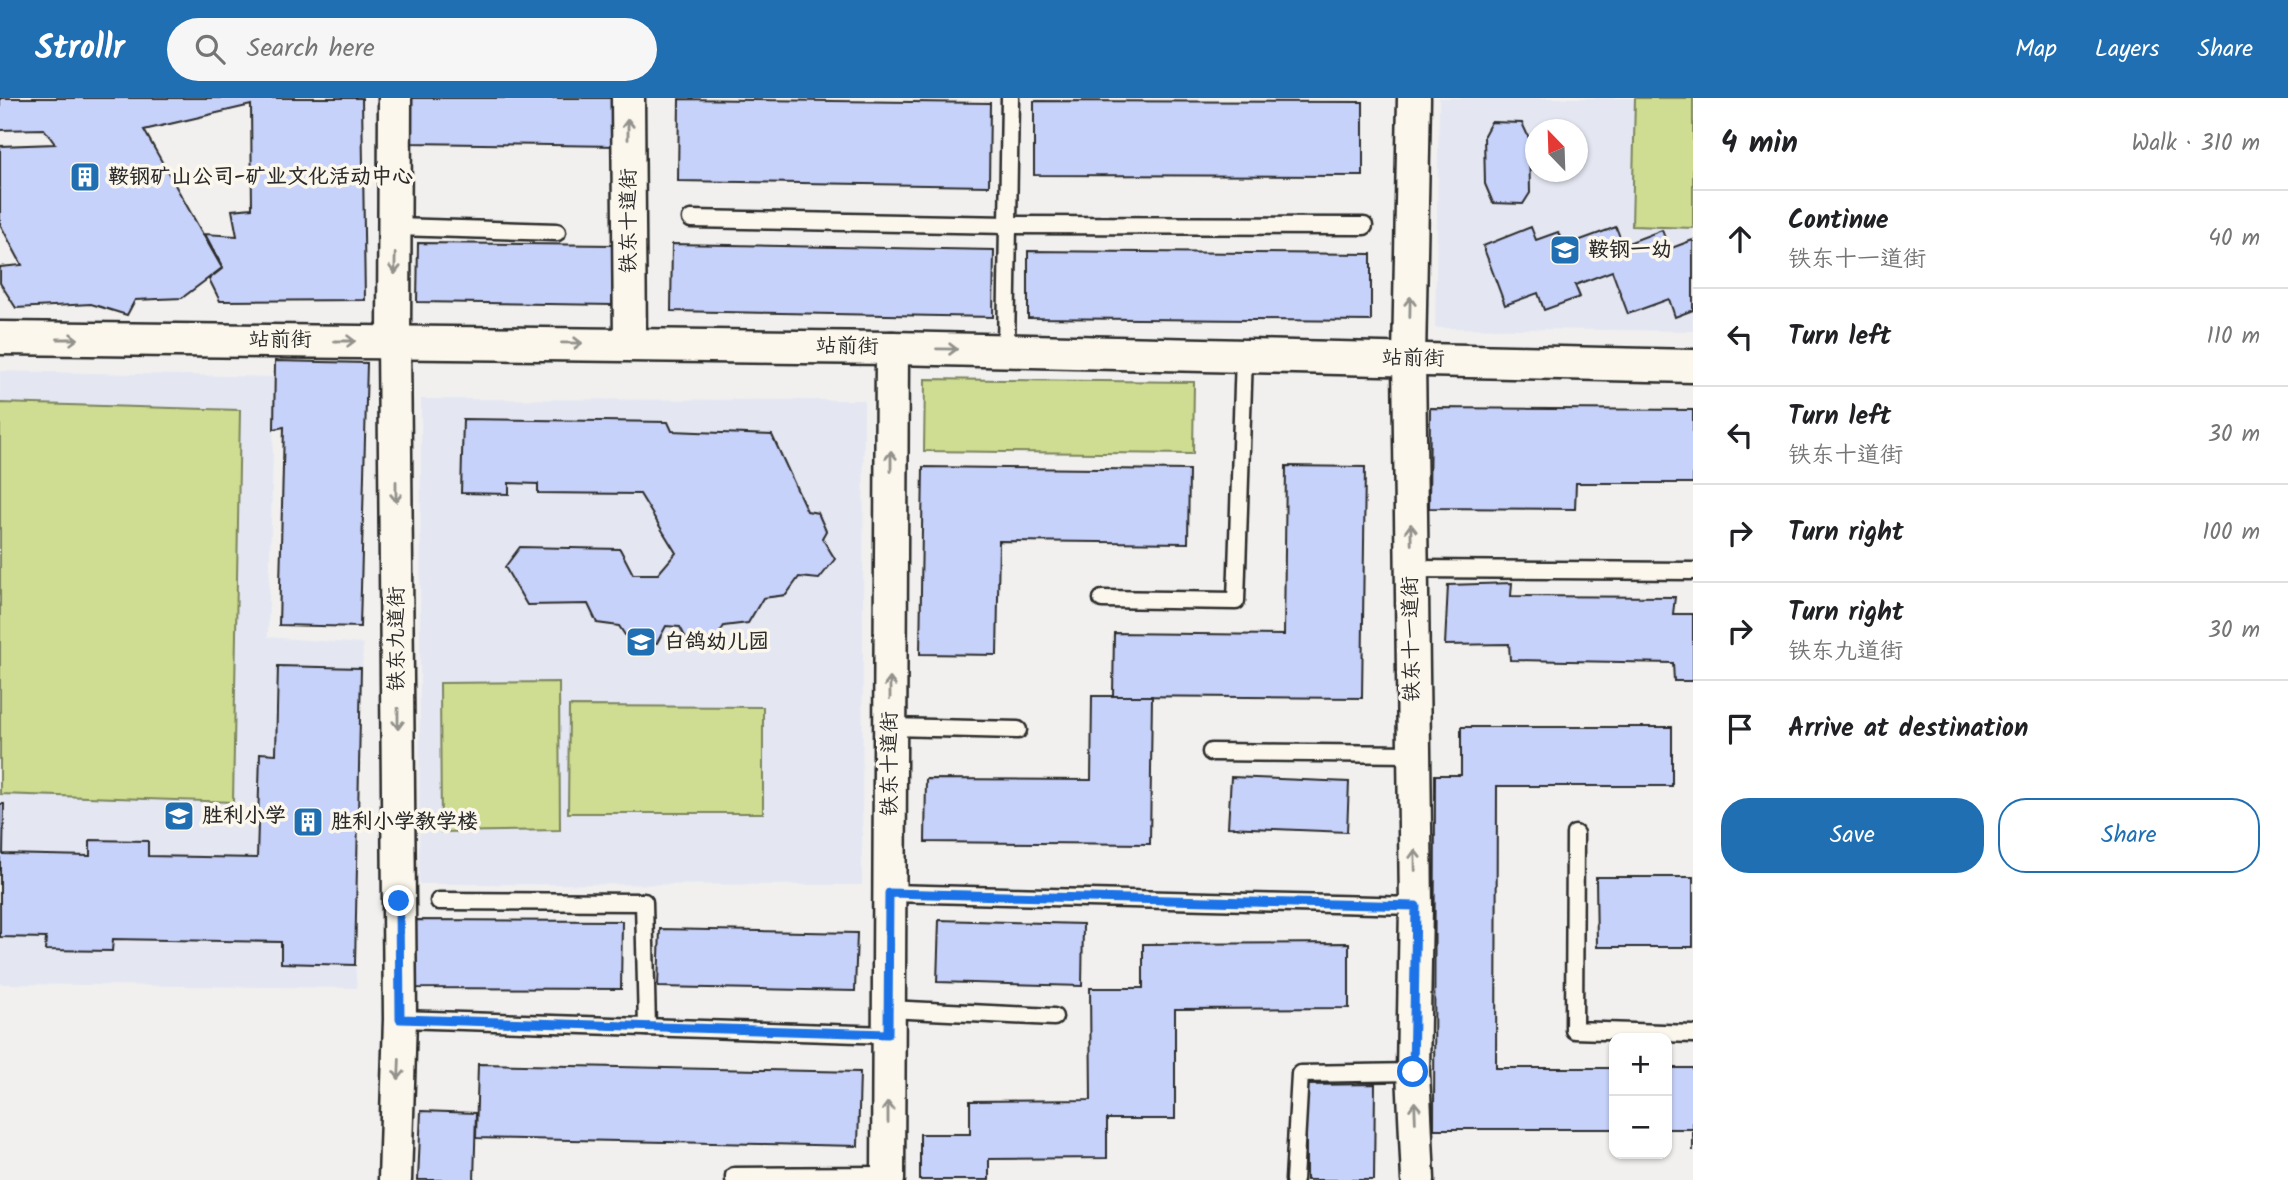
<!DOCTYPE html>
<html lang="en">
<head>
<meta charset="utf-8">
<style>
  :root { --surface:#fff; --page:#f6f6f6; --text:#202124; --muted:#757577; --line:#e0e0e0; --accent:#1f6fb2 }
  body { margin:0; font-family:Kalam,"LXGW WenKai TC",sans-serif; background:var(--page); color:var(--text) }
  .controls { position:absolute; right:21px; bottom:21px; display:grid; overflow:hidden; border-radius:14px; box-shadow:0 2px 5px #0004 }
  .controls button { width:63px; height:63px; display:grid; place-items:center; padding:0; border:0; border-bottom:2px solid var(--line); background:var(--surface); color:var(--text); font:35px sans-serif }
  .compass { position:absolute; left:1525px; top:21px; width:63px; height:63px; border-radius:50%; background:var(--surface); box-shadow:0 2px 5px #0004; rotate:337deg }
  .stop { position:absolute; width:21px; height:21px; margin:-16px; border:5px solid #1a73e8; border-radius:50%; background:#fff }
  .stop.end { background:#1a73e8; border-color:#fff; box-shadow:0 2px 7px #0008 }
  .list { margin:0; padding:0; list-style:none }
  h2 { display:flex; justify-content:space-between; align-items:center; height:91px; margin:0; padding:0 28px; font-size:30px }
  h2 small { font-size:23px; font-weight:400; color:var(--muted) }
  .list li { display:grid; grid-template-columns:46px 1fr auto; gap:21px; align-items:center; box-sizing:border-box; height:98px; padding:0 28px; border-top:2px solid var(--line) }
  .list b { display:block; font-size:26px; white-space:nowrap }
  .list p { margin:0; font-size:23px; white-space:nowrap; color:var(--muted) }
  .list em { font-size:23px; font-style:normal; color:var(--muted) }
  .actions { display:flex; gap:14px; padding:21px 28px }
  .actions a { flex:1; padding:16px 0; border:2px solid var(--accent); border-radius:28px; text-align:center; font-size:24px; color:var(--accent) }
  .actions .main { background:var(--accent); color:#fff }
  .icon { flex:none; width:38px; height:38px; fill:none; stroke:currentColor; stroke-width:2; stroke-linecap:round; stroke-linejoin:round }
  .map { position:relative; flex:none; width:1693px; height:1082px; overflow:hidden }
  header { display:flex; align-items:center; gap:42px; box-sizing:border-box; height:98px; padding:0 35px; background:var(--accent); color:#fff }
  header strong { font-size:33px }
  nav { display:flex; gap:38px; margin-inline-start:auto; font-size:24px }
  .search { width:490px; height:63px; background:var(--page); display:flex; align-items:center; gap:18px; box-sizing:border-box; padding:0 24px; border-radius:38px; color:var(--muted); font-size:26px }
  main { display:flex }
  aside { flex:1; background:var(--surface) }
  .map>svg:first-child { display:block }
  .built { fill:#e4e7f2; fill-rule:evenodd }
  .green { fill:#cedd91; stroke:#7c845e; stroke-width:2 }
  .building { fill:#c7d2fa; stroke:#2b2b2b; stroke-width:2 }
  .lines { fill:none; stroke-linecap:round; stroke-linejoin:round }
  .service-casing { stroke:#2b2b2b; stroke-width:21 }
  .minor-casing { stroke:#2b2b2b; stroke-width:37 }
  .service { stroke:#fbf7ec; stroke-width:16 }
  .minor { stroke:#fbf7ec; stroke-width:32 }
  .oneway { stroke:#93918c }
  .route { stroke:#1a73e8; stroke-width:9 }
  .labels { text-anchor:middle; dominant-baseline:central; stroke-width:7; stroke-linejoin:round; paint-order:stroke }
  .poi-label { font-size:21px; font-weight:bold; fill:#2b2b2b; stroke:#fbf7ec; text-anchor:start }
  .street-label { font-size:21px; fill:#2b2b2b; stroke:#fbf7ec }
</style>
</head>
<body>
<header>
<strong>Strollr</strong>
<div class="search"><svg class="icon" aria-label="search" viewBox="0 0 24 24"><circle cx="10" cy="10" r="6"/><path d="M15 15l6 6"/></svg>Search here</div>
<nav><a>Map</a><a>Layers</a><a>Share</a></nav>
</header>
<main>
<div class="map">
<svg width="1693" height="1082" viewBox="0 0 1693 1082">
  <rect width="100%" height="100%" fill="#f1f0ef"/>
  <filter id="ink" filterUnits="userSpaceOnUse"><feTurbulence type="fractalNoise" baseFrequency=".0143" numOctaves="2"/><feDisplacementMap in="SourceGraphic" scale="14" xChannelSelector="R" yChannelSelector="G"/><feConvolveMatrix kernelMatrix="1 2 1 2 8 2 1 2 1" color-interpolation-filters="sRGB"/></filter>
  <g filter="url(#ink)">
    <g class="built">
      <path d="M1439,0H1693V233L1435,230ZM1535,32H1577V74H1535Z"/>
      <path d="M0,273L275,279L268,539L363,546L355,867L357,890L0,886Z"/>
      <path d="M421,301L864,302L862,787L419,786Z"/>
    </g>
    <g class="green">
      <path d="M1635,0H1693V130L1632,128Z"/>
      <path d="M925,281L1194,284L1193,356L924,353Z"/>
      <path d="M0,305L240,312L233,704L0,696Z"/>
      <path d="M559,584L560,732L441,734L440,585Z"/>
      <path d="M569,608L763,609V715H568Z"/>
    </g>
    <g class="building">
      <path d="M0,0H362L365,202L220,203L209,181L223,170L205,136L237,138L232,112L252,110L251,7L144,32L222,170L182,200L135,202L127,217L91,206L16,210L0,185V169L22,167L0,126V48L55,46L44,31L0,32Z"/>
      <path d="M409,0H618L617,48L409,45Z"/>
      <path d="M679,1L990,5L989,88L678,83Z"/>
      <path d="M1034,3L1363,4V78L1034,77Z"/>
      <path d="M1491,24L1522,25L1529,40L1530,95L1523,106L1493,105L1485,86L1484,37Z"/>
      <path d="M1531,129L1536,142L1558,134L1564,148L1616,129L1623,147L1662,132L1669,151L1693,142V212L1675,219L1669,201L1628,216L1612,173L1575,187L1580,199L1544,212L1538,195L1505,207L1483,148Z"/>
      <path d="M418,145L613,147L612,207L417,204Z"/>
      <path d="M672,146L994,152L993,219L671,213Z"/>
      <path d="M1028,153L1371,156V223L1028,220Z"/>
      <path d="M275,263L367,265L360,529L279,527L284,329L274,331Z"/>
      <path d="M1430,310L1693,312V385H1576L1575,411L1429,410Z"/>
      <path d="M463,321L668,324L672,333L772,337L807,413L818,415L826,433L822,440L835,461L819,481L799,479L786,497L763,500L748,525L724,528L712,547L688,544L680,529L666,528L657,545L629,543L619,528L597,525L588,506L527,507L505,469L520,449L620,451L633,476H658L676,455L640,396L538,395V386L509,385V396L461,395Z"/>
      <path d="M1286,368L1365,369L1362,600L1113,598L1114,535L1284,537Z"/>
      <path d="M923,369L1189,372L1188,445L999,443L997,557L920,556Z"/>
      <path d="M1512,485L1511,498L1675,499L1673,516H1693V583H1674L1673,565L1510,562L1509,546L1445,547L1448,487Z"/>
      <path d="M278,568L361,570L355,867L281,865V844L113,841L112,853L45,852L46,840L0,839V706H4L3,756L90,758V742L148,743V758L257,760L260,655L276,656Z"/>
      <path d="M1092,598H1152L1150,746L925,744L926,681L1091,682Z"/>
      <path d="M1461,629H1672V688H1497L1496,970H1614V1031H1434L1435,677H1461Z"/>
      <path d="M1231,679L1349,684L1347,734L1228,729Z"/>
      <path d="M1596,779H1693V849H1597Z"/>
      <path d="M414,822L622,823L621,891L413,890Z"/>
      <path d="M939,822L1083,826L1082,888L937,884Z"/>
      <path d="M660,831L857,835L855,893L658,889Z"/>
      <path d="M1349,845V910L1175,911V1021H1107V1060L989,1061V1082H920V1036H970V1003L1091,1002L1090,890H1143V846Z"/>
      <path d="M478,966L860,974L858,1048L476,1040Z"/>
      <path d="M1667,970H1693V1053V1031H1667Z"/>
      <path d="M1375,986L1374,1082H1306V987Z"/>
      <path d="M421,1013L476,1015L474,1082H418Z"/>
    </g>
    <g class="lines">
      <g class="service-casing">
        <g id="service">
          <path d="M691,121L1009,127L1364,128"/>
          <path d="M396,129L557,134"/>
          <path d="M1006,252L1010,0"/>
          <path d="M1411,471L1693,473"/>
          <path d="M1102,501L1236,503L1244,257"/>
          <path d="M890,629L1018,632"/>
          <path d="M1211,654L1414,656"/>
          <path d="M1575,736L1574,932L1693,936"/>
          <path d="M889,795L1416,808"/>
          <path d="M439,803L644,804L647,929"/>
          <path d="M888,911L1054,919"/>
          <path d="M400,921L888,937"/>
          <path d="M734,1082V1078L888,1077"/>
          <path d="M1294,1082L1300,976L1413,974"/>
        </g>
      </g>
      <g class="minor-casing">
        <g id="minor">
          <path d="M395,0L394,243L400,921L395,1082"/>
          <path d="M628,0L630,246"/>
          <path d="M1414,0L1409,261L1416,808L1413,974L1418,1082"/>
          <path d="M0,240L892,250L1693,268"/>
          <path d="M888,1082L892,250"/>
        </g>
      </g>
      <use href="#service" class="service"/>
      <use href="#minor" class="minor"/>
    </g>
    <defs><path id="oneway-shaft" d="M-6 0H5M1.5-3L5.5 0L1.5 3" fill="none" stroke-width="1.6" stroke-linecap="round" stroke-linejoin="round" transform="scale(1.75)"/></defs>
    <g class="oneway">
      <use href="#oneway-shaft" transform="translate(628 31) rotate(-90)"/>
      <use href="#oneway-shaft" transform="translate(395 166) rotate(91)"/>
      <use href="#oneway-shaft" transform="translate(1410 209) rotate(-89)"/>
      <use href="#oneway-shaft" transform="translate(68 241)"/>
      <use href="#oneway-shaft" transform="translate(345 243)"/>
      <use href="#oneway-shaft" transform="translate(572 245) rotate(1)"/>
      <use href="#oneway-shaft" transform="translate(947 251) rotate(1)"/>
      <use href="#oneway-shaft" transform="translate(891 363) rotate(-90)"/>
      <use href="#oneway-shaft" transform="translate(396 394) rotate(90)"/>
      <use href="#oneway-shaft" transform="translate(1411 436) rotate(-91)"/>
      <use href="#oneway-shaft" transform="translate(890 590) rotate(-90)"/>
      <use href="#oneway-shaft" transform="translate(398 621) rotate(90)"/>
      <use href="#oneway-shaft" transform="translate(1415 762) rotate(-91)"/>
      <use href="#oneway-shaft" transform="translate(399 971) rotate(92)"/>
      <use href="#oneway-shaft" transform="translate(888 1014) rotate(-90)"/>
      <use href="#oneway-shaft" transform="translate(1415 1014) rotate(-92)"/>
    </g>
  </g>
  <g class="lines" filter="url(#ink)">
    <path class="route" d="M399,803L400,921L888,936L889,795L1416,808L1413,974"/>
  </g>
  <defs>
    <g id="building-square" transform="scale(1.575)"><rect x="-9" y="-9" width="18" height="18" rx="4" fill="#1f6fb2" stroke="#fbf7ec"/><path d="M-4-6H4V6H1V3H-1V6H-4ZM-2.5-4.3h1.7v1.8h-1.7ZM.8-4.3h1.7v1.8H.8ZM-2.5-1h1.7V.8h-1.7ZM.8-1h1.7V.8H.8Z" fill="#fff"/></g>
    <g id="school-square" transform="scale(1.575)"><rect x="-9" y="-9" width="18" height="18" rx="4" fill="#1f6fb2" stroke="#fbf7ec"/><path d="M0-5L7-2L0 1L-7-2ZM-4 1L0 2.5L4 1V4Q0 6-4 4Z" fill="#fff"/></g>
  </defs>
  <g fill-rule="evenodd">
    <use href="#building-square" x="85" y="79"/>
    <use href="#school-square" x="1565" y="152"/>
    <use href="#school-square" x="641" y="544"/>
    <use href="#school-square" x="179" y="718"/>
    <use href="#building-square" x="308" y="724"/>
  </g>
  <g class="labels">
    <g class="poi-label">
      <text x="108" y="79">鞍钢矿山公司-矿业文化活动中心</text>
      <text x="1588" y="152">鞍钢一幼</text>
      <text x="664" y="544">白鸽幼儿园</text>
      <text x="202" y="718">胜利小学</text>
      <text x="331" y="724">胜利小学教学楼</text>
    </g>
    <g class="street-label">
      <text transform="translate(629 123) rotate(-90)">铁东十道街</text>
      <text x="280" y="242">站前街</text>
      <text transform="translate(847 249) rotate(1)">站前街</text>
      <text transform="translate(1413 261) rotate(1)">站前街</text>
      <text transform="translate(397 541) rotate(-90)">铁东九道街</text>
      <text transform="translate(1412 541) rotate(-91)">铁东十一道街</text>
      <text transform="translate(890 666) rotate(-90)">铁东十道街</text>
    </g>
  </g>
</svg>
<div class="controls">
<button>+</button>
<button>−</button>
</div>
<svg class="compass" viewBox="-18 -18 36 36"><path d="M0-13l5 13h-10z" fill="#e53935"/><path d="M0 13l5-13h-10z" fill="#757577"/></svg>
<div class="stop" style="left:1413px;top:974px"></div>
<div class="stop end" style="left:399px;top:803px"></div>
</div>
<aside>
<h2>4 min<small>Walk · 310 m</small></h2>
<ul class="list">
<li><svg class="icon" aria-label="ahead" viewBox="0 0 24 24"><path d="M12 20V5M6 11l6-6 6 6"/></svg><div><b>Continue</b><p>铁东十一道街</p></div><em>40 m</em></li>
<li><svg class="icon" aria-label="left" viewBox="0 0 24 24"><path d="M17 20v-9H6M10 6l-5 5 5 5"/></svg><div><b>Turn left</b></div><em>110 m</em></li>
<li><svg class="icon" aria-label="left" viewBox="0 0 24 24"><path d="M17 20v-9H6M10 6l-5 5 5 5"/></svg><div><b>Turn left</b><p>铁东十道街</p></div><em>30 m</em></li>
<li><svg class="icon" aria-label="right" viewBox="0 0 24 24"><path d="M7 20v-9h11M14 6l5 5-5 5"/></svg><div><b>Turn right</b></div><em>100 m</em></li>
<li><svg class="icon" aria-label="right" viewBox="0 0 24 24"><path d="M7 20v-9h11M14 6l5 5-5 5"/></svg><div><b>Turn right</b><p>铁东九道街</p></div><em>30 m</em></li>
<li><svg class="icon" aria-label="arrive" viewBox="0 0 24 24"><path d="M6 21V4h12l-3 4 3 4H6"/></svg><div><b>Arrive at destination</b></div></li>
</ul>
<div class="actions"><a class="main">Save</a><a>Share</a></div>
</aside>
</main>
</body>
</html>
